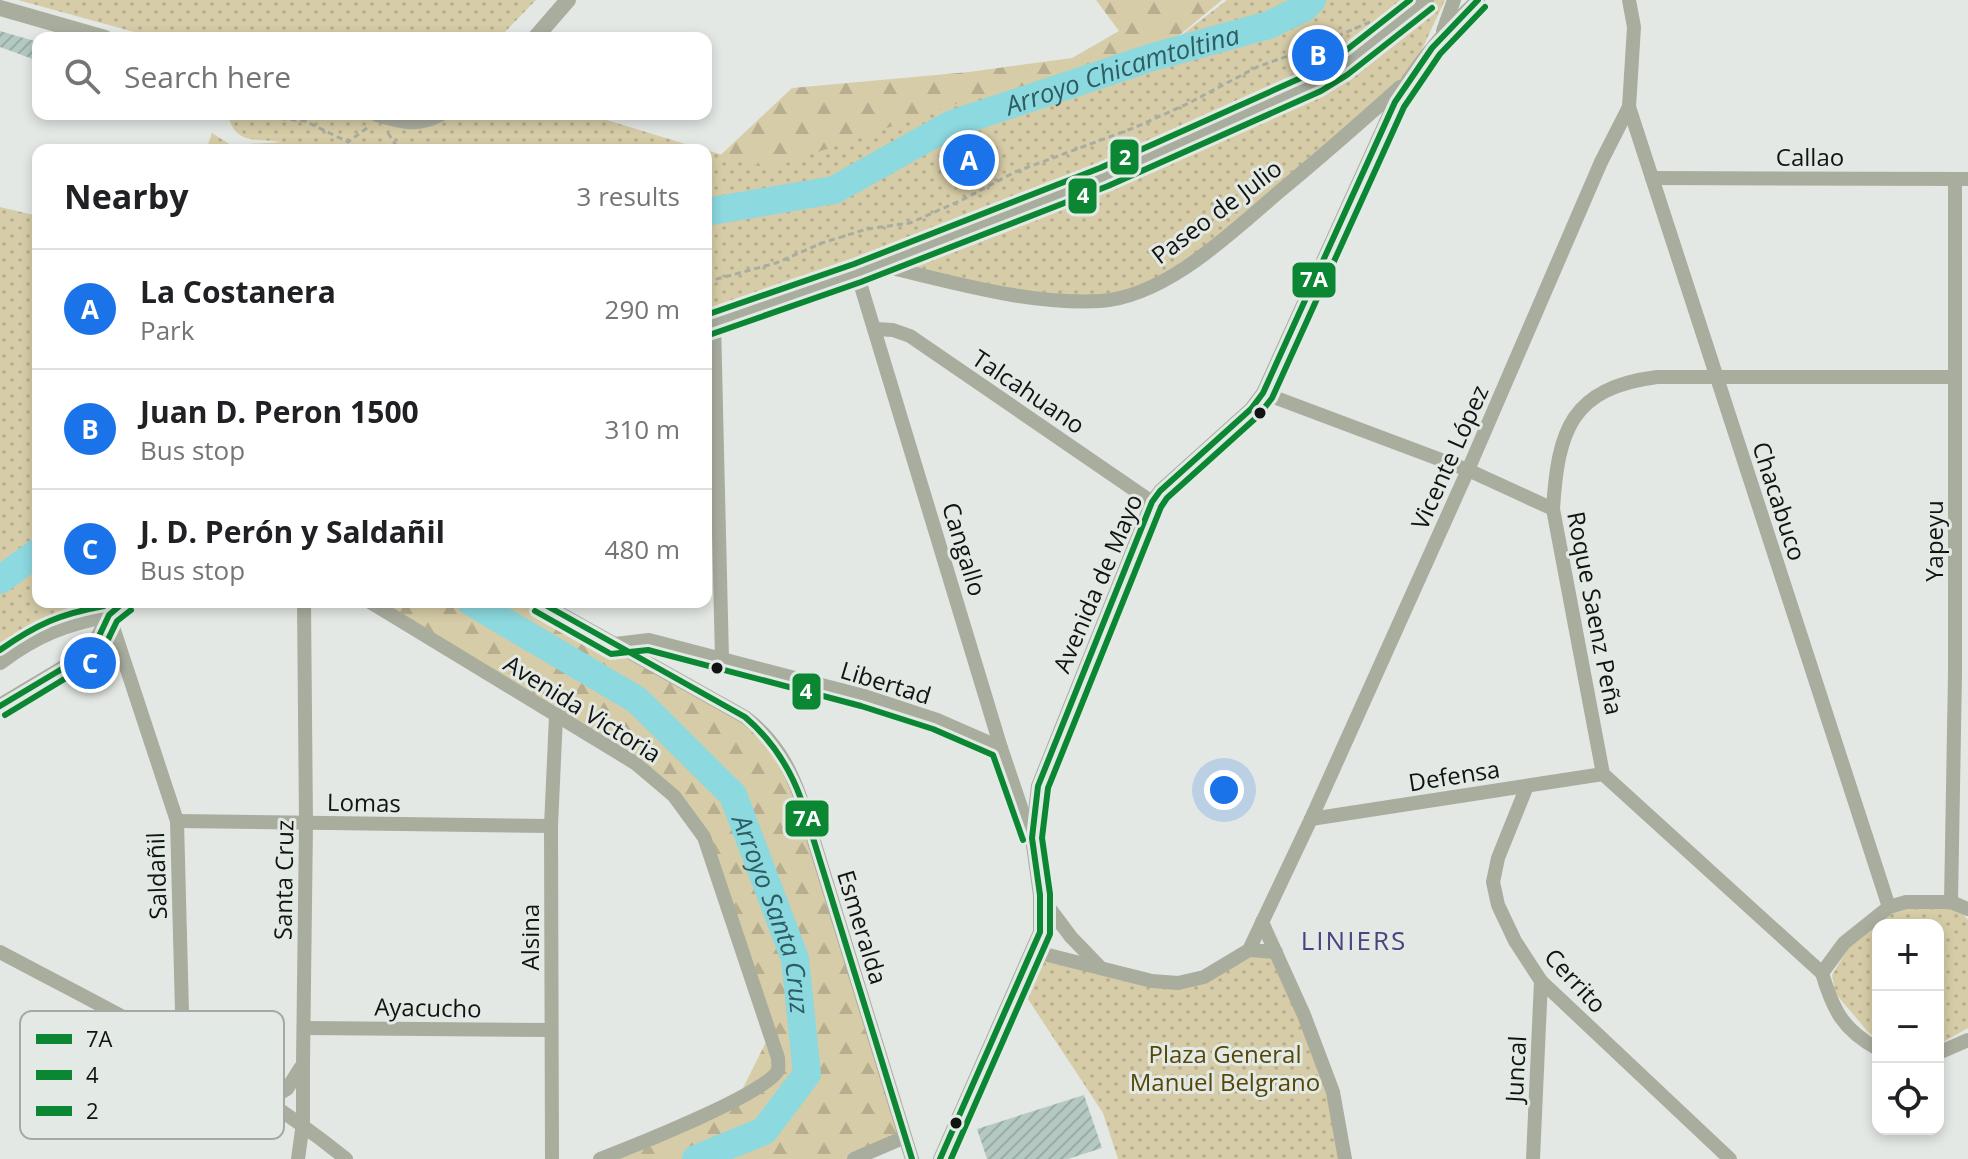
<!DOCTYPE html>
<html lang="en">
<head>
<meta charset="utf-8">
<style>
  :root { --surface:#fff; --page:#f6f6f6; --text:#202124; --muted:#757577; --line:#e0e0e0; --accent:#1a73e8 }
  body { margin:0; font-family:"Open Sans",sans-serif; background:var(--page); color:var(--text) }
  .controls { position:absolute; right:24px; bottom:24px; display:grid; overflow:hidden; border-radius:16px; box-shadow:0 4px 12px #0003 }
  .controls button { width:72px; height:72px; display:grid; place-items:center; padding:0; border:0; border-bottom:2px solid var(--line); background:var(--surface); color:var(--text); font:40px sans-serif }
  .you { position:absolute; left:1224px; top:790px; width:28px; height:28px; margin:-20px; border:6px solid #fff; border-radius:50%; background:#1a73e8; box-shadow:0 0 0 12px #1a73e833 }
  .badge { display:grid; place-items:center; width:52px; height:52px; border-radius:50%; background:var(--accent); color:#fff; font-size:26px; font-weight:700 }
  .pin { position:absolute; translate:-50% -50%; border:4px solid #fff; box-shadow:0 2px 8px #0006 }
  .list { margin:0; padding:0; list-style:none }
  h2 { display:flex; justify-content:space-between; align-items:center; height:104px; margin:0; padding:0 32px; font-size:34px }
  h2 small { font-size:26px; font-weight:400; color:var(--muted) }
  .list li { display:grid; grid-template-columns:52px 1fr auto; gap:24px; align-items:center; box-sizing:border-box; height:120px; padding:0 32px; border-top:2px solid var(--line) }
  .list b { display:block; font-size:30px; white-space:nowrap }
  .list p { margin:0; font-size:26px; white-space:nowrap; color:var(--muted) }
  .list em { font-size:26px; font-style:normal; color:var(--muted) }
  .icon { flex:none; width:44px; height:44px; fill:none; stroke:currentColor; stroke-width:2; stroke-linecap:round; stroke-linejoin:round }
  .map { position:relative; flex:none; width:1968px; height:1159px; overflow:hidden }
  .search { position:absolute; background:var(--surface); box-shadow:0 4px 12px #0003; left:32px; top:32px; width:680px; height:88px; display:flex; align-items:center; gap:20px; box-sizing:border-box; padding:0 28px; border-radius:16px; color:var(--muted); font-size:30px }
  .panel { position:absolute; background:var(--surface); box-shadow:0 4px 12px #0003; left:32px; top:144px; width:680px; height:464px; border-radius:16px }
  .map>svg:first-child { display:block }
  .forest { fill:url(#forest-firs) }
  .park { fill:url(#park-dots) }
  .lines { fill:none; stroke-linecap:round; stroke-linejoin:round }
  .river { stroke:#8cd9df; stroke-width:28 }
  .building { fill:url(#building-hatch) }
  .path { stroke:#a8aca2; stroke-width:3; stroke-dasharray:6 4; stroke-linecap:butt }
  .minor { stroke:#a9ad9e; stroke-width:14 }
  .tertiary { stroke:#a9ad9e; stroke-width:16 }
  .bus-1-casing { stroke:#e3e9e4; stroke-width:12 }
  .bus-2-casing { stroke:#e3e9e4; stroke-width:12 }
  .bus-3-casing { stroke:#e3e9e4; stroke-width:12 }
  .bus-1 { stroke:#0b8733; stroke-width:6 }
  .bus-2 { stroke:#0b8733; stroke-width:6 }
  .bus-3 { stroke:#0b8733; stroke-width:6 }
  .bus-dot { fill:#121412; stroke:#e3e9e4; stroke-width:3 }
  .labels { text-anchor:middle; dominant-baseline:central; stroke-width:6; stroke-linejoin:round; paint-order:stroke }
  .street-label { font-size:24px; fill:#121412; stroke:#e3e9e4 }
  .park-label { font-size:24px; fill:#574609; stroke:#e3e9e4 }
  .water-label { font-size:26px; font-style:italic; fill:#2e5d61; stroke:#e3e9e4 }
  .neighbourhood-label { font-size:26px; letter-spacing:2px; fill:#4b427f; stroke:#e3e9e4 }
  .key { fill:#e3e9e4; stroke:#a4a9a5; stroke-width:2 }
  .key-label { font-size:22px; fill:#121412 }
  .line-badge { stroke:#e3e9e4; stroke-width:3 }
  .badge-label { font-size:22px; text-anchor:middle; font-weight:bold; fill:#fff }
</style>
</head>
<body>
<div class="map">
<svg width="1968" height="1159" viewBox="0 0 1968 1159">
  <defs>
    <pattern id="forest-firs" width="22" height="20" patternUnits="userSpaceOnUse" patternTransform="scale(2)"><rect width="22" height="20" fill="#d6cca7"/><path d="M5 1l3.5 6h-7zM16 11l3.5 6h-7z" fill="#b7ae8f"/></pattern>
    <pattern id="park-dots" width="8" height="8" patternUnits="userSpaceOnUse" patternTransform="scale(2)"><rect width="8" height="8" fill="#d6cca7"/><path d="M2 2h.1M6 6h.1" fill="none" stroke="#b7ae8f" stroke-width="1.8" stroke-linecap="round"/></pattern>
    <pattern id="building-hatch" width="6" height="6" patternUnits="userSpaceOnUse" patternTransform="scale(2)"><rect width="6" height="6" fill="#b5c9c3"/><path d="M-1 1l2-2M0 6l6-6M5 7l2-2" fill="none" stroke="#9baca6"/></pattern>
  </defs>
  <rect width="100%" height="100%" fill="#e4e8e5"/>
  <g class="forest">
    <path d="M1096,0H1222L1153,57L971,220L706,165H710L792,88L969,72L1072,58L1119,31Z"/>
    <path d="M370,602H540L745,717L791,771L905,1137L854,1159H607L737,1100L770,1034L704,837L674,796Z"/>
  </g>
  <g class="park">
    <path d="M18,0H536L499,38H156Z"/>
    <path d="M1227,0H1445L1408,79L1220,242L1130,296L1043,299L878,265L706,326V150L769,169L959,103L1153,57Z"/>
    <path d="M228,114H587L705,150H206L212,133L231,145L282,142C258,138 234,146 228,114Z"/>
    <path d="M0,207L38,216V602H87C60,619 25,626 0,645Z"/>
    <path d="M1951,907L1963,914L1968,920V1028L1938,1045V925H1878V1039L1869,1033L1835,993L1832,975L1849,947L1892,912L1907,908Z"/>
    <path d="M1249,950L1276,952L1304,1015L1345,1159H1118L1103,1113L1018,984L1032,951L1178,983Z"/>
  </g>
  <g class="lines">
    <g class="river">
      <path id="s1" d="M706,212L834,190L952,124L1153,57L1269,25L1304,8L1312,0"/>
      <path d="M0,580L38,552"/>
      <path id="s2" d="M471,602L637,700L733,795L795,959L807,1074L764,1131L696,1159"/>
    </g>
  </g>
  <g class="building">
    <path d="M0,31L38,42V61L0,47Z"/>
    <path d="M1084,1095L1102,1148L1068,1159H987L977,1129Z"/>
  </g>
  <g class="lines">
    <g class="path">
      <path d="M273,114L275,118L305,121L348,142L367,128"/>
      <path d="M388,133L399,150"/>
      <path d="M706,282L776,263L822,243L867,229L910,223L964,199L1015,172L1136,127L1189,103L1257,67L1310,48L1370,22"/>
    </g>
    <g class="minor">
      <path d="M1443,31L1454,0"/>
      <path d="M1629,107L1889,907"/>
      <path d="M1652,178L1968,179"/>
      <path d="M878,265C950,281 1026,305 1100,301C1166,297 1232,232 1280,191C1321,157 1361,122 1400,87"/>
      <path d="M857,273L1001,748L1029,831"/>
      <path d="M714,324L722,659"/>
      <path d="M876,329L893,330L910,336L1152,502"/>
      <path d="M1263,393L1468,470L1553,509"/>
      <path d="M370,602L635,763L674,796L704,837L778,1058C778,1062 779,1066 778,1070C769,1093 629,1148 600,1159"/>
      <path d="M540,602L745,717C774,739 789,765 801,799L912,1159"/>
      <path d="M109,615L177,821L183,1050"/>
      <path d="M615,644L649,640L864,696L937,720L1001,748"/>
      <path d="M1527,786L1498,858L1493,882L1498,905L1515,941L1541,981L1730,1159"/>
      <path d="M1311,819L1603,774"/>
      <path d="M177,821L551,826"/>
      <path d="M1041,897L1071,937L1100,967"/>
      <path d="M1951,902L1955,674V179"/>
      <path d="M1262,922L1304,1015L1333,1092L1345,1159"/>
      <path d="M1249,950L1311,819L1468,470L1601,162L1629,107L1634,27L1629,0"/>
      <path d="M1032,951L1152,981L1178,983L1204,977L1249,950L1276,952"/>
      <path d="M0,952C118,1015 242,1074 346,1159"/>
      <path d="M1822,973L1844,943L1889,907L1906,902H1951L1968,909"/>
      <path d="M304,1028L551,1030"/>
      <path d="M1878,1049C1843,1030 1833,1010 1822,973L1603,774L1553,509C1558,430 1571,388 1657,377H1955"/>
      <path d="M1938,1053L1968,1040"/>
      <path d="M266,1101L287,1089L301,1067"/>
      <path d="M298,1159L303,1123V1063L306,824L304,602"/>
      <path d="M552,1159L551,826L556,716"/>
      <path d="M854,1159L905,1137"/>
      <path d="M940,1159L1040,932V895L1032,838L1038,786L1152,502L1160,491L1251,409L1263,393L1395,102C1417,63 1445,30 1478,0"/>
      <path d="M1533,1159L1541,981"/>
    </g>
    <g class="tertiary">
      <path d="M0,8L105,38"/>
      <path d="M535,38L568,0"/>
      <path d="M377,114C401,121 417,126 440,114"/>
      <path d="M706,326L857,273L1104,177L1317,82L1341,67L1426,0"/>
      <path d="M0,662C37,634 65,624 109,615"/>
      <path d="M0,706L92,651L109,615L124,602"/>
    </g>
    <g class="bus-1-casing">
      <g id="bus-1">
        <path d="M540,602L745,717C772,740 789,766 801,799L912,1159"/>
        <path d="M0,706L92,651L109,615L124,602"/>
        <path d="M940,1159L1040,932V895L1032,838L1038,786L1152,502L1160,491L1251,409L1263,393L1395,102L1432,48L1478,0"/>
      </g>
    </g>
    <g class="bus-2-casing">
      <g id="bus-2">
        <path d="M709,335L861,282L1108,186L1321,91L1347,75L1432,8"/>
        <path d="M535,611L611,654L648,650L861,706L933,729L993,755L1023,840"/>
        <path d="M5,715L99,658L117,621L131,610"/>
        <path d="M951,1159L1050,934V894L1042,838L1048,788L1161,507L1167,498L1258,416L1272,398L1404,107L1440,54L1485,7"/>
      </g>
    </g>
    <g class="bus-3-casing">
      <g id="bus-3">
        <path d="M706,315L854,264L1100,168L1312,73L1335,59L1410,0"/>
        <path d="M0,650C37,624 60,614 104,606L109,602"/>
      </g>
    </g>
    <use href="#bus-1" class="bus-1"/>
    <use href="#bus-2" class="bus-2"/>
    <use href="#bus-3" class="bus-3"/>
  </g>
  <g class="bus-dot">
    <circle cx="1260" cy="413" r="7"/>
    <circle cx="717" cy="668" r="7"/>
    <circle cx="956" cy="1123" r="7"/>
  </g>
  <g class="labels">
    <g class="street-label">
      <text x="1810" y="156">Callao</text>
      <text transform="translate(1216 211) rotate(-37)">Paseo de Julio</text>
      <text transform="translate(1029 391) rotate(34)">Talcahuano</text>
      <text transform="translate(1449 457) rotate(-66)">Vicente López</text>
      <text transform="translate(1780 501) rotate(72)">Chacabuco</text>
      <text transform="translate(1933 541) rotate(-90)">Yapeyu</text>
      <text transform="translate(965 549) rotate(73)">Cangallo</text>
      <text transform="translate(1097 583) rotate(-67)">Avenida de Mayo</text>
      <text transform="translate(1596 613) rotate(79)">Roque Saenz Peña</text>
      <text transform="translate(886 682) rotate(17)">Libertad</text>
      <text transform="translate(583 708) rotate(32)">Avenida Victoria</text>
      <text transform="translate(1454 775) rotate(-9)">Defensa</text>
      <text transform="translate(364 802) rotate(1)">Lomas</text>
      <text transform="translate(156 876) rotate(-92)">Saldañil</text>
      <text transform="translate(283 880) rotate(-89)">Santa Cruz</text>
      <text transform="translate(863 927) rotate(73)">Esmeralda</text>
      <text transform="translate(529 937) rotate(-90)">Alsina</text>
      <text transform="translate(1576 980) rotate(47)">Cerrito</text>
      <text transform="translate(428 1007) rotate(1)">Ayacucho</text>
      <text transform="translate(1515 1069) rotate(-87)">Juncal</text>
    </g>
    <g class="park-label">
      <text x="1225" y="1053">Plaza General<tspan x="1225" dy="28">Manuel Belgrano</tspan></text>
    </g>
    <g class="water-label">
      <text stroke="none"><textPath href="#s1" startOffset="444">Arroyo Chicamtoltina</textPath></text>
      <text stroke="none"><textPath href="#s2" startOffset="454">Arroyo Santa Cruz</textPath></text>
    </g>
    <g class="neighbourhood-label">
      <text x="1354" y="940">LINIERS</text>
    </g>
  </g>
  <rect x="20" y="1011" width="264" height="128" rx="12" class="key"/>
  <rect x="36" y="1034" width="36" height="10" fill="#0b8733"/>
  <rect x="36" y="1070" width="36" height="10" fill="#0b8733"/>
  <rect x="36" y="1106" width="36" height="10" fill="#0b8733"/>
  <g class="key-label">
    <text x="86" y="1047">7A</text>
    <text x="86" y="1083">4</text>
    <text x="86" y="1119">2</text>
  </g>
  <g class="line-badge">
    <rect x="1109" y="138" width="31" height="38" rx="8" fill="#0b8733"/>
    <rect x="1067" y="177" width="31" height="38" rx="8" fill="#0b8733"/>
    <rect x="1291" y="261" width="46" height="38" rx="8" fill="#0b8733"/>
    <rect x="791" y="672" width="31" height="39" rx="8" fill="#0b8733"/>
    <rect x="784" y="799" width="46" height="39" rx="8" fill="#0b8733"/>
  </g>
  <g class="badge-label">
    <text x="1125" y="165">2</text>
    <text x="1083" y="203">4</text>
    <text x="1314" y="287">7A</text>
    <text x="806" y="699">4</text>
    <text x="807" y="826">7A</text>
  </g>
</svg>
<div class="controls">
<button>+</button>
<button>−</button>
<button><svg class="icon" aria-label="locate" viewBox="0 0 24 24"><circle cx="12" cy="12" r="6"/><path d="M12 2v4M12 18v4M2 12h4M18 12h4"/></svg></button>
</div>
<div class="you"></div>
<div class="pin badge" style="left:969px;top:160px">A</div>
<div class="pin badge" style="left:1318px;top:55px">B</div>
<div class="pin badge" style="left:90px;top:663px">C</div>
<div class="search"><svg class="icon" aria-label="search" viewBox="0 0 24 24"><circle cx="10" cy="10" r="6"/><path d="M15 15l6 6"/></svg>Search here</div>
<section class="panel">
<h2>Nearby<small>3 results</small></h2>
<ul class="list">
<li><span class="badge">A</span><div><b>La Costanera</b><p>Park</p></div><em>290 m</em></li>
<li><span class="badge">B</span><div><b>Juan D. Peron 1500</b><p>Bus stop</p></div><em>310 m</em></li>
<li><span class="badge">C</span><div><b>J. D. Perón y Saldañil</b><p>Bus stop</p></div><em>480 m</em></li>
</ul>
</section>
</div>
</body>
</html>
